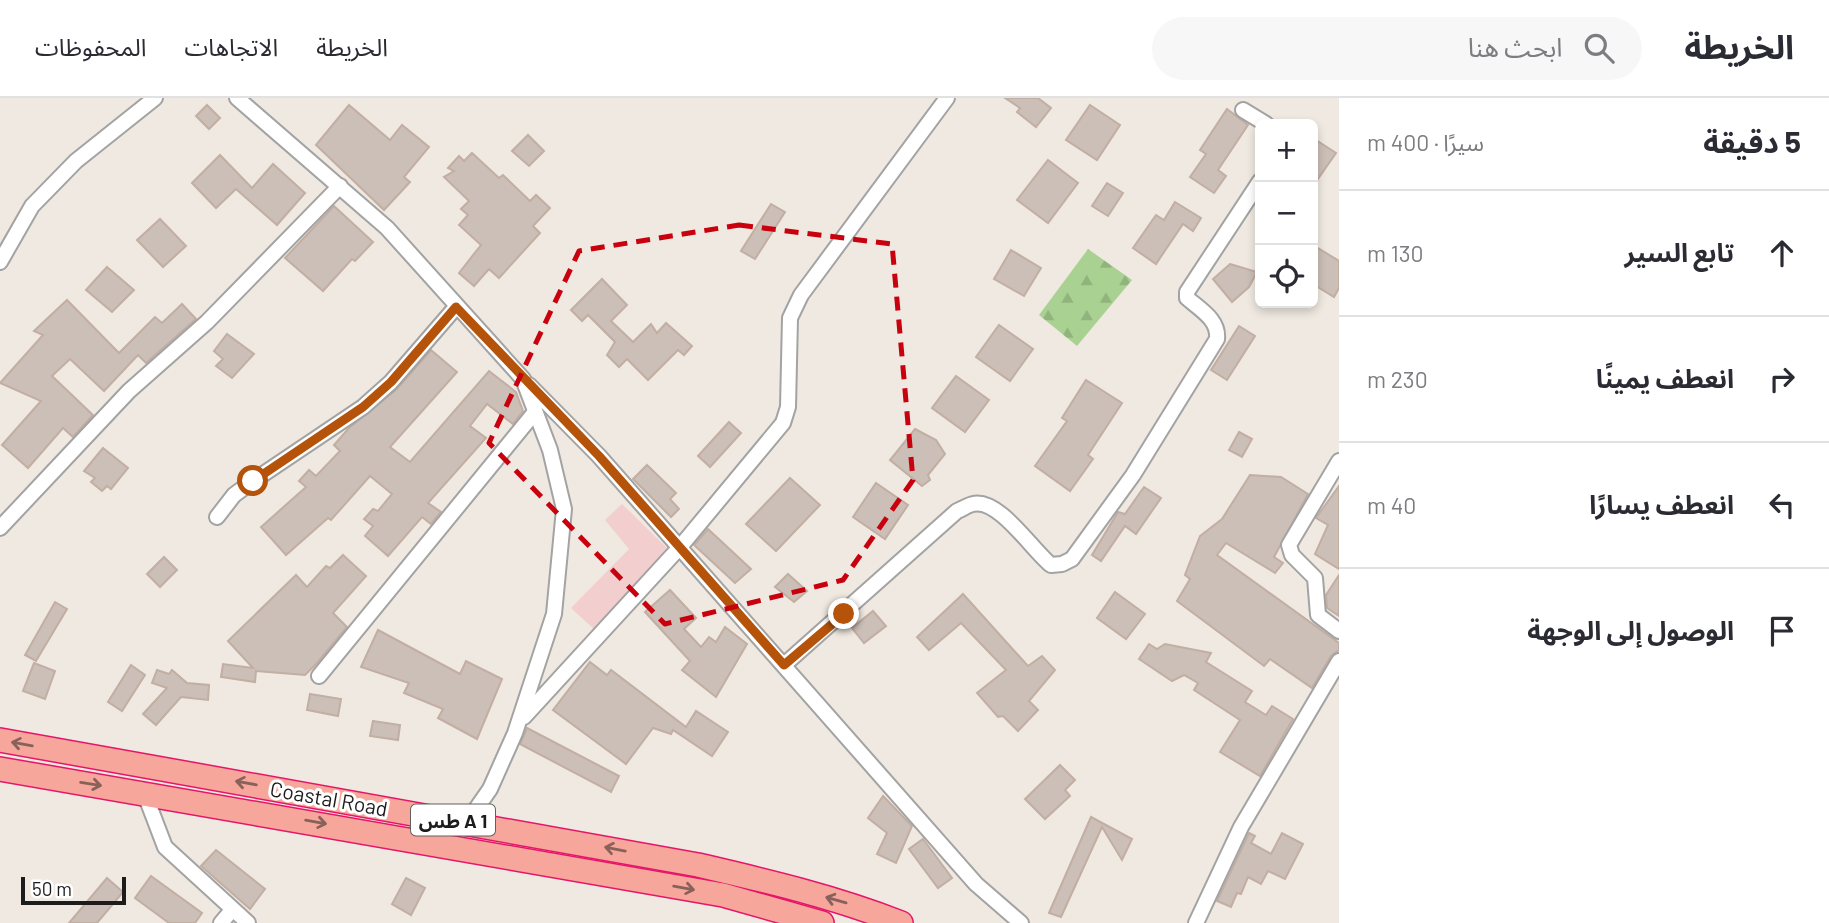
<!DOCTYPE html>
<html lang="ar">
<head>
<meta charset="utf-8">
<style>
  :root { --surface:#fff; --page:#f7f7f7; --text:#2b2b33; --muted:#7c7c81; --line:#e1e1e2 }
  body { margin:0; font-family:Barlow,"Noto Sans Arabic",sans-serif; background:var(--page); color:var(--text); direction:rtl }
  .controls { position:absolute; right:21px; top:21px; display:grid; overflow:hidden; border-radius:10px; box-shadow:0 4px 10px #0003 }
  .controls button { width:63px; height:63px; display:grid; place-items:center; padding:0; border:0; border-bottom:2px solid var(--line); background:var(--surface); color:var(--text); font:35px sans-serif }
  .scale { position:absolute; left:21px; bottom:18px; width:105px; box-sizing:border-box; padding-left:7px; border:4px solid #1c1c1c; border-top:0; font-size:19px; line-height:24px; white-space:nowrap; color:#1c1c1c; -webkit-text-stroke:5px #fff; paint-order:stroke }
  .stop { position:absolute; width:21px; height:21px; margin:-16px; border:5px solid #b45309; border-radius:50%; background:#fff }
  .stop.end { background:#b45309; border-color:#fff; box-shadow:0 2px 7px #0008 }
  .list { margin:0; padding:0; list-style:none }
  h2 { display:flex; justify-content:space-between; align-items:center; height:91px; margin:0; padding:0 28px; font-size:30px }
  h2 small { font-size:23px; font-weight:400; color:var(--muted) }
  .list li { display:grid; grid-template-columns:46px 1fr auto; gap:21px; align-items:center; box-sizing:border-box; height:126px; padding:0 28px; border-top:2px solid var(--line) }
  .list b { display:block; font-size:26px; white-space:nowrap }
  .list em { font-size:23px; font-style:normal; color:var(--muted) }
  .icon { flex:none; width:38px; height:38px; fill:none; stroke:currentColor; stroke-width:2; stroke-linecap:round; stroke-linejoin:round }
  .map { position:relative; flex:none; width:1339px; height:825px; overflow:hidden; direction:ltr }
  header { display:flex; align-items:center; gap:42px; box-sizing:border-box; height:98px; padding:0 35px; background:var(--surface); border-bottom:2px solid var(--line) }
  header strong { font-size:33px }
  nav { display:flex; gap:38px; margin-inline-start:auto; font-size:24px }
  .search { width:490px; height:63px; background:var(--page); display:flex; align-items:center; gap:18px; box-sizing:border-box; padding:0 24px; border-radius:38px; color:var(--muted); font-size:26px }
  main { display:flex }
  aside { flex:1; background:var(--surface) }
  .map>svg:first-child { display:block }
  .commercial { fill:#f2cecf }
  .forest { fill:url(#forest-firs) }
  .building { fill:#cbbfb7; stroke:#c2aea2; stroke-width:2 }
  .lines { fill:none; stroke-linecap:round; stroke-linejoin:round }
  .minor-casing { stroke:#a3a3a3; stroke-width:18 }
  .trunk-casing { stroke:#e6156a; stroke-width:26 }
  .minor { stroke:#fff; stroke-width:14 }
  .trunk { stroke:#f6a69a; stroke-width:23 }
  .oneway { stroke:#89615b }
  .route { stroke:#b45309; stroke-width:9 }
  .marked { fill:none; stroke:#c9000d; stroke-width:5; stroke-dasharray:14 9; stroke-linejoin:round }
  .labels { text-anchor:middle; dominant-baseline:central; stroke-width:6; stroke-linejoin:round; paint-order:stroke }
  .shield { fill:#fff; stroke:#606060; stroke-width:2 }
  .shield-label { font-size:19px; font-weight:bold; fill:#1c1c1c }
  .street-label { font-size:21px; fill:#1c1c1c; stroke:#fff }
</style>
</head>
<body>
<header>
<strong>الخريطة</strong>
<div class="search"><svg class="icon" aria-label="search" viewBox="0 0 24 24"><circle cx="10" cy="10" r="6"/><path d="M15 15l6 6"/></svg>ابحث هنا</div>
<nav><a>الخريطة</a><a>الاتجاهات</a><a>المحفوظات</a></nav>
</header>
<main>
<aside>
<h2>5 دقيقة<small>سيرًا · 400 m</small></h2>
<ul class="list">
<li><svg class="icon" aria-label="ahead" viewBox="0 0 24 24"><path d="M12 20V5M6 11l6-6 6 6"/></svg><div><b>تابع السير</b></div><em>130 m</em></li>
<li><svg class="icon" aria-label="right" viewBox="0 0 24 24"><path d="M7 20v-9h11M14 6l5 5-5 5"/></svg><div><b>انعطف يمينًا</b></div><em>230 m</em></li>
<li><svg class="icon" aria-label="left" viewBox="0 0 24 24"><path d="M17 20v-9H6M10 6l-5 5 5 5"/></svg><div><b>انعطف يسارًا</b></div><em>40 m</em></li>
<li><svg class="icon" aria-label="arrive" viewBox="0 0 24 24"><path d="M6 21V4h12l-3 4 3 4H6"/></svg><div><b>الوصول إلى الوجهة</b></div></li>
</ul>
</aside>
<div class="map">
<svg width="1339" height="825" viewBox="0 0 1339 825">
  <defs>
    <pattern id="forest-firs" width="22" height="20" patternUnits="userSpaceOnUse" patternTransform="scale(1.75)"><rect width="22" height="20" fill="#a9d292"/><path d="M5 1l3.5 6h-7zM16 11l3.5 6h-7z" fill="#91b47d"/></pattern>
  </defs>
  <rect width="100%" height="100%" fill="#efe9e1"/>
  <path class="commercial" d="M622,406L667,450L595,532L571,510L629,451L605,422Z"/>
  <path class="forest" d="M1088,151L1132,182L1077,248L1039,217Z"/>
  <g class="building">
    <path d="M1005,0H1038L1051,10L1036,29L1017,14L1020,10Z"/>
    <path d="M207,7L220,20L209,31L196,18Z"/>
    <path d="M349,7L390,42L402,27L429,49L404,79L410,84L384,112L316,47Z"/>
    <path d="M1090,7L1120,27L1097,62L1066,42Z"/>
    <path d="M1227,11L1248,27L1218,72L1226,78L1214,95L1190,79L1206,56L1200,52Z"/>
    <path d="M528,37L544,53L529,68L512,53Z"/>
    <path d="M1313,40L1336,55L1313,88Z"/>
    <path d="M472,55L499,80L503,77L530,103L536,97L550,110L533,128L540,135L499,180L489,171L474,188L459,175L481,147L459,127L468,117L461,111L469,103L444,79L454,73L448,70L459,58L464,63Z"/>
    <path d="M220,57L252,90L273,66L305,95L277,127L236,91L216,110L192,85Z"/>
    <path d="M1048,62L1078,85L1048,125L1017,102Z"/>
    <path d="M1107,85L1123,95L1108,118L1092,108Z"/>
    <path d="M1175,104L1201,120L1193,133L1183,126L1156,166L1133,150L1156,117L1164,122Z"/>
    <path d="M771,106L785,114L755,161L741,153Z"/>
    <path d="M334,108L373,144L355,163L352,161L323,193L285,160Z"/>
    <path d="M160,121L186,148L163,169L137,142Z"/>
    <path d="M1318,150L1339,163V190L1334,199L1313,186V159Z"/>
    <path d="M1011,152L1041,170L1024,198L994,181Z"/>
    <path d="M1230,166L1257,174L1249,189L1232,204L1213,181Z"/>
    <path d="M107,169L134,192L112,214L86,192Z"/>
    <path d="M602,181L627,207L611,223L633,244L651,226L657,235L666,225L692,248L684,257L678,252L648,282L627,261L619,269L607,257L615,244L588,217L582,223L571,212Z"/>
    <path d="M67,202L119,255L155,219L162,225L182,206L196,221L146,265L138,257L104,293L70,261L52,278L93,317L73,339L63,330L28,370L2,347L41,303L0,285L43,237L34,233Z"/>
    <path d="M999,227L1033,251L1010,283L976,259Z"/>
    <path d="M1239,228L1255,238L1227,282L1211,272Z"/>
    <path d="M227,236L254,256L232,280L216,268L223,261L214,253Z"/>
    <path d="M431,252L457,274L390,349L410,364L489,273L516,294L523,313L513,326L487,306L470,328L486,340L428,405L441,414L431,426L422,419L388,458L365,438L373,428L364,421L373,411L378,413L392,396L370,378L331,422L328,420L286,457L261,429L306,389L299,383L309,372L316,378L340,353L334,347L349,330L397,291Z"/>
    <path d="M956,278L989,302L965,334L932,310Z"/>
    <path d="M1086,282L1122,305L1088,357L1093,361L1070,393L1035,368L1067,323L1062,320Z"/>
    <path d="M729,324L741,335L710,369L698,358Z"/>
    <path d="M915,331L936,342L945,356L928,377L930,382L922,388L890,362Z"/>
    <path d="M1239,334L1252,341L1242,359L1229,352Z"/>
    <path d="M103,350L128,370L111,391L107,388L102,393L91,384L95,380L84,373Z"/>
    <path d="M647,367L676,395L670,401L679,411L671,419L633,381Z"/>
    <path d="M1250,377L1281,379L1308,396L1274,459L1283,465L1275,475L1226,445L1217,457L1339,545V552L1331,558L1312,590L1270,561L1264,568L1177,503L1190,481L1185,477L1200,438L1222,421Z"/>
    <path d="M790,380L820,407L776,453L746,426Z"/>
    <path d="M876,385L908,407L885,441L853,419Z"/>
    <path d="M1339,388V471L1315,456L1328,427L1316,420Z"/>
    <path d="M1144,389L1161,400L1136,436L1125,428L1101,463L1092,457L1118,414L1125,416Z"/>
    <path d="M708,431L751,471L735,485L694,447Z"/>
    <path d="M343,457L366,478L333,515L347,529L317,565L305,577L256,573L255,584L221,579L223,566L253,570L228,543L296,477L307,489L326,468L330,470Z"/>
    <path d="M164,459L177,472L160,489L147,476Z"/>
    <path d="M788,476L807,493L794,504L775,489Z"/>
    <path d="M1339,477V518L1327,510L1326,497Z"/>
    <path d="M670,492L696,520L684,531L701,549L709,539L716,544L725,529L747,546L716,599L682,572L690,563L645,514Z"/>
    <path d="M1115,494L1145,516L1126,541L1097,520Z"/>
    <path d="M963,496L1028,568L1042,558L1055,572L1029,603L1038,612L1018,633L1003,618L998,619L977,595L1006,572L961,525L929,552L917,539Z"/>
    <path d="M55,504L67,511L36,563L25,557Z"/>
    <path d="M873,513L886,528L864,545L852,530Z"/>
    <path d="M378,532L460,576L466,563L502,581L477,641L438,620L443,611L404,595L409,585L361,569Z"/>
    <path d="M1149,546L1157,551L1165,546L1211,555L1206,564L1252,593L1245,604L1266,617L1272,608L1293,621L1260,678L1220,654L1240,622L1194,592L1198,585L1184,577L1172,583L1139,561Z"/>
    <path d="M590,564L607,577L611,572L686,629L696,613L728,634L712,658L673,632L671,636L653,630L626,666L553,612Z"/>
    <path d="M34,565L55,573L45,601L23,593Z"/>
    <path d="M131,567L145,577L122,613L108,604Z"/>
    <path d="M157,572L169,576L172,572L187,585L209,587L208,602L181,599L156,627L143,616L167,590L152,585Z"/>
    <path d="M310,596L341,601L338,618L307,612Z"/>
    <path d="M373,623L400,627L398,642L370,638Z"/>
    <path d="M527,630L619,678L611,694L520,646Z"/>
    <path d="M1060,667L1075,682L1065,692L1070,698L1045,721L1025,701Z"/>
    <path d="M883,698L912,728L896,765L877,756L887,735L868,720Z"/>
    <path d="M1091,719L1132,741L1122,762L1102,729L1061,819L1049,815Z"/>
    <path d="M1249,735L1255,738L1251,745L1271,756L1282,735L1303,746L1285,781L1268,773L1261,786L1248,779L1241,796L1237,795L1231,809L1217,803Z"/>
    <path d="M923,741L952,780L938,790L909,751Z"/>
    <path d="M216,752L265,791L250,811L201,768Z"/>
    <path d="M151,778L202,815L195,825H169L135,800Z"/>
    <path d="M107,780L123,794L97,825H69Z"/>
    <path d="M406,780L425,790L411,817L392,806Z"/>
  </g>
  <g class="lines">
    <g class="minor-casing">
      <g id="minor">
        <path d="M237,0L387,130L523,281L550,352L564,411L554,516L515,635L490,691L467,724"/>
        <path d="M1243,12L1266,26"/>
        <path d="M0,164L32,108L76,63L155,0"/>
        <path d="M529,287L599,358L976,786L1021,825"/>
        <path d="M1339,363L1289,447L1292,457L1315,480L1318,517L1339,533"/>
        <path d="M217,419L234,397L253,383L363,309L391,284L456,209"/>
        <path d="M0,430L129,293L207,224L340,88"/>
        <path d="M784,567L957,413C962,411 968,407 973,406C999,400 1032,452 1051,467L1062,466L1072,461L1133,377L1217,241C1219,222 1201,212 1187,200V194L1260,83"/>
        <path d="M319,578L535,314"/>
        <path d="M524,619L680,449L783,325L788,309L790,220L801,197L947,0"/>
        <path d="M144,694L165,749L248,825"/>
        <path d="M221,825L232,812"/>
        <path d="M1196,825L1241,729L1339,563"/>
      </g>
    </g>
    <g class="trunk-casing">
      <g id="trunk">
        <path d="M0,642L698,767C767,783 835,799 901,825"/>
        <path d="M0,671L723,797L822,825"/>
      </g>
    </g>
    <use href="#minor" class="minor"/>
    <use href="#trunk" class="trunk"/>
  </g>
  <defs><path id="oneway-shaft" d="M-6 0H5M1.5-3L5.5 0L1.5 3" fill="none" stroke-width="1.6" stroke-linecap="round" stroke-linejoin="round" transform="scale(1.75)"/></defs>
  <g class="oneway">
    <use href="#oneway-shaft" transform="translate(22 646) rotate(-170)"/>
    <use href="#oneway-shaft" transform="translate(246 685) rotate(-170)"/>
    <use href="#oneway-shaft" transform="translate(91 686) rotate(9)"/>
    <use href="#oneway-shaft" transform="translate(316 724) rotate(10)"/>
    <use href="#oneway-shaft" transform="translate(615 751) rotate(-169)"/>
    <use href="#oneway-shaft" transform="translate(684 790) rotate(10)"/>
    <use href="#oneway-shaft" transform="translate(836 802) rotate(-164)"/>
  </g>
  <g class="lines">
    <path class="route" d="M253,383L363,309L391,284L456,209L599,358L784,567L844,516"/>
  </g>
  <path class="marked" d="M739,127L892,146L913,382L843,482L665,526L489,345L579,153Z"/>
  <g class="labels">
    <rect class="shield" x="411" y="706.5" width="84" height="31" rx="5"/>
    <g class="shield-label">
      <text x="453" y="722">طس A 1</text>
    </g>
    <g class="street-label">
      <text transform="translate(329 700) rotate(10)">Coastal Road</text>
    </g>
  </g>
</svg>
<div class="controls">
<button>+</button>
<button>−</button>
<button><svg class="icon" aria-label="locate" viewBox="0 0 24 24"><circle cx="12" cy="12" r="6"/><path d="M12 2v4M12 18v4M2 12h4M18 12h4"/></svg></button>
</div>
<div class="scale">50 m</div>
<div class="stop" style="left:253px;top:383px"></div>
<div class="stop end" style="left:844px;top:516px"></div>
</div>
</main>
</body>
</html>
